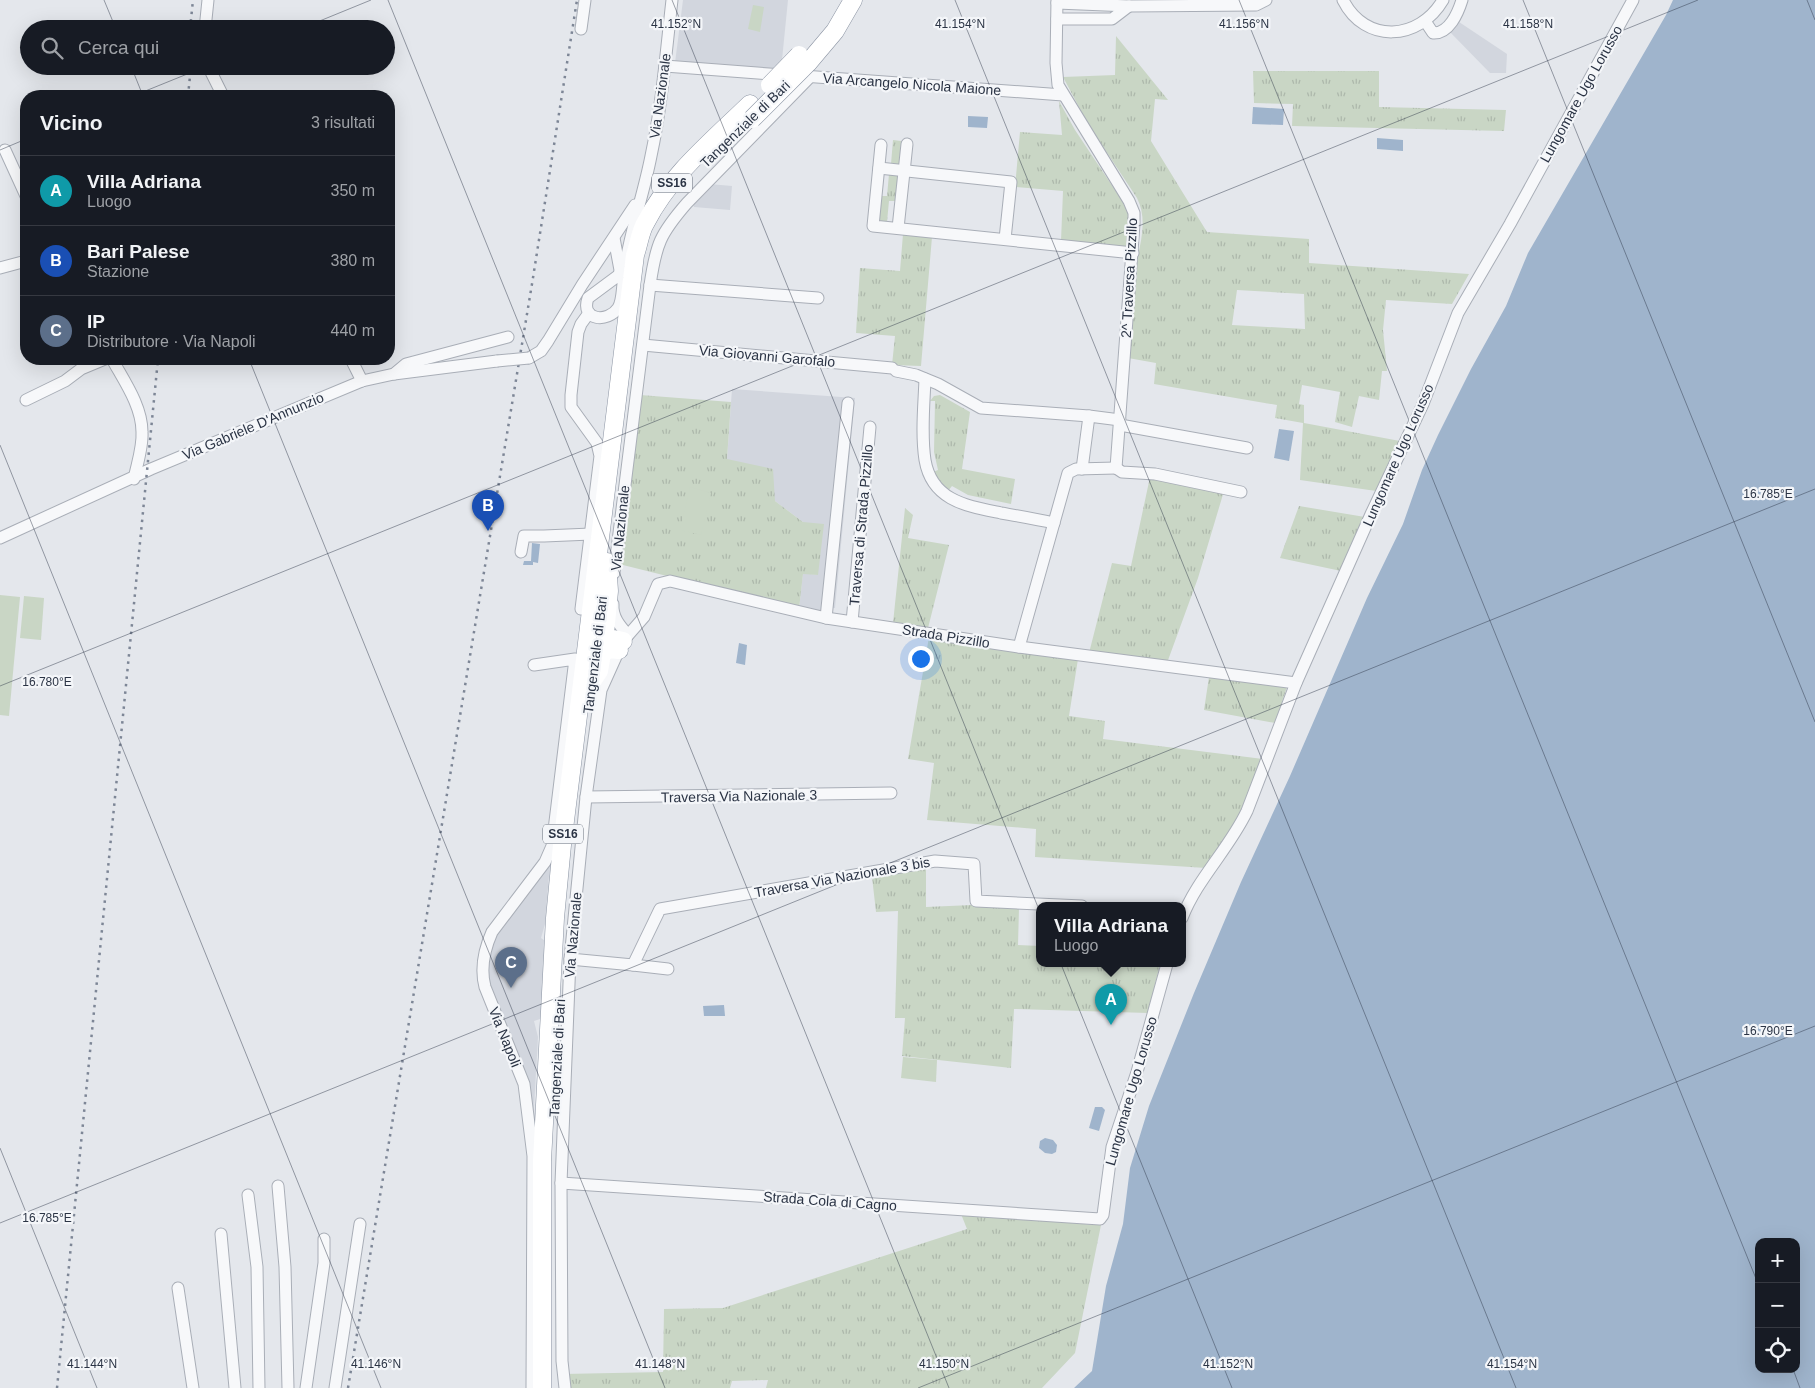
<!DOCTYPE html>
<html lang="it">
<head>
<meta charset="utf-8">
<style>
  :root { --surface:#171b24; --page:#20242c; --text:#f1f3f6; --muted:#9ea1a6; --line:#363941; --accent:#d1495b }
  body { margin:0; font-family:Arial,sans-serif; background:var(--page); color:var(--text) }
  .controls { position:absolute; right:15px; bottom:15px; display:grid; overflow:hidden; border-radius:10px; box-shadow:0 5px 20px #0002 }
  .controls button { width:45px; height:45px; display:grid; place-items:center; padding:0; border:0; border-bottom:1px solid var(--line); background:var(--surface); color:var(--text); font:25px sans-serif }
  .you { position:absolute; left:920px; top:658px; width:18px; height:18px; margin:-12px; border:4px solid #fff; border-radius:50%; background:#1a73e8; box-shadow:0 0 0 8px #1a73e833 }
  .badge { display:grid; place-items:center; width:32px; height:32px; border-radius:50%; background:var(--accent); color:#fff; font-size:16px; font-weight:700 }
  .pin { position:absolute; translate:-50% -41px; filter:drop-shadow(0 1px 2px #0008) }
  .pin::after { content:''; position:absolute; top:26px; width:18px; height:15px; background:inherit; clip-path:polygon(0 0,100% 0,50% 100%) }
  .popup { position:absolute; left:1036px; top:902px; width:150px; height:65px; box-sizing:border-box; display:grid; place-content:center; border-radius:10px; background:var(--surface); filter:drop-shadow(0 1px 4px #0005); font-size:16px; white-space:nowrap; color:var(--muted) }
  .popup b { font-size:19px; color:var(--text) }
  .popup::after { content:''; position:absolute; left:50%; top:100%; margin-left:-10px; border:10px solid transparent; border-top-color:var(--surface) }
  .list { margin:0; padding:0; list-style:none }
  h2 { display:flex; justify-content:space-between; align-items:center; height:65px; margin:0; padding:0 20px; font-size:21px }
  h2 small { font-size:16px; font-weight:400; color:var(--muted) }
  .list li { display:grid; grid-template-columns:32px 1fr auto; gap:15px; align-items:center; box-sizing:border-box; height:70px; padding:0 20px; border-top:1px solid var(--line) }
  .list b { display:block; font-size:19px; white-space:nowrap }
  .list p { margin:0; font-size:16px; white-space:nowrap; color:var(--muted) }
  .list em { font-size:16px; font-style:normal; color:var(--muted) }
  .icon { flex:none; width:28px; height:28px; fill:none; stroke:currentColor; stroke-width:2; stroke-linecap:round; stroke-linejoin:round }
  .map { position:relative; flex:none; width:1815px; height:1388px; overflow:hidden }
  .search { position:absolute; background:var(--surface); box-shadow:0 5px 20px #0002; left:20px; top:20px; width:375px; height:55px; display:flex; align-items:center; gap:12px; box-sizing:border-box; padding:0 18px; border-radius:28px; color:var(--muted); font-size:19px }
  .panel { position:absolute; background:var(--surface); box-shadow:0 5px 20px #0002; left:20px; top:90px; width:375px; height:275px; border-radius:20px }
  .map>svg:first-child { display:block }
  .built { fill:#d2d6de }
  .grass { fill:url(#grass-tufts); fill-rule:evenodd }
  .pitch { fill:#c9d6c5 }
  .water { fill:#9fb4cc; fill-rule:evenodd }
  .lines { fill:none; stroke-linecap:round; stroke-linejoin:round }
  .minor-casing { stroke:#a9aeb7; stroke-width:13 }
  .highway-casing { stroke:#8b94a3; stroke-width:19 }
  .minor { stroke:#f7f8fa; stroke-width:11 }
  .highway { stroke:#fff; stroke-width:18 }
  .rail { stroke:#7d8696; stroke-width:2.5; stroke-dasharray:2.5 5; stroke-linecap:butt }
  .minor-bridge-casing { stroke:#a9aeb7; stroke-width:13; stroke-linecap:butt }
  .highway-bridge-casing { stroke:#8b94a3; stroke-width:19; stroke-linecap:butt }
  .minor-bridge { stroke:#f7f8fa; stroke-width:11 }
  .highway-bridge { stroke:#fff; stroke-width:18 }
  .ticks { fill:none; stroke:#2b3445; stroke-width:1; stroke-opacity:0.45 }
  .labels { text-anchor:middle; dominant-baseline:central; stroke-width:4.5; stroke-linejoin:round; paint-order:stroke }
  .shield { fill:#f4f6f9; stroke:#676e7b; stroke-width:1 }
  .shield-label { font-size:12px; font-weight:bold; fill:#2b3445 }
  .street-label { font-size:14px; fill:#2b3445; stroke:#f4f6f9 }
  .ticks-label { font-size:12px; text-anchor:middle; fill:#2b3445; stroke:#f4f6f9; stroke-width:4.5; stroke-linejoin:round; paint-order:stroke }
</style>
</head>
<body>
<div class="map">
<svg width="1815" height="1388" viewBox="0 0 1815 1388">
  <defs>
    <pattern id="grass-tufts" width="24" height="20" patternUnits="userSpaceOnUse" patternTransform="scale(1.25)"><rect width="24" height="20" fill="#c9d6c5"/><path d="M3 7l-1-3M5 7V3M7 7l1-3M15 17l-1-3M17 17v-4M19 17l1-3" fill="none" stroke="#adb8ab"/></pattern>
  </defs>
  <rect width="100%" height="100%" fill="#e4e7ec"/>
  <g class="built">
    <path d="M683,0H788L781,70L675,63Z"/>
    <path d="M1459,22L1507,54L1506,73H1490L1450,32Z"/>
    <path d="M709,184L732,186L730,210L694,207L692,201Z"/>
    <path d="M732,389L855,398L835,608L823,607L820,613L799,609L803,573L818,575L803,522L775,501L727,460Z"/>
    <path d="M555,852L549,875L545,924L541,938L548,943L543,1018L534,1021L538,1037L534,1108L537,1132L536,1155L530,1096L487,983L486,968L496,933Z"/>
  </g>
  <g class="grass">
    <path d="M1116,36L1168,100L1155,99L1151,141L1207,232L1309,239V263L1469,274L1452,304L1386,300L1383,330L1387,371H1382L1379,400L1359,396L1352,427L1335,422L1340,392L1302,385L1299,404L1304,405V423L1400,441L1376,491L1300,480L1303,423L1275,418L1277,405L1154,384L1156,363L1128,358C1130,332 1131,304 1134,278C1137,251 1150,224 1137,198L1088,124L1063,77L1115,75ZM1237,290L1304,294L1305,329L1232,325Z"/>
    <path d="M1253,71H1379V107L1506,110L1504,131L1292,126L1293,104L1254,103Z"/>
    <path d="M1059,101L1075,130L1125,205L1129,215L1127,248L1061,241L1063,191L1015,187L1020,132L1062,135Z"/>
    <path d="M893,140L901,141L899,165L891,164Z"/>
    <path d="M889,174L898,175L895,201H889L887,222L878,221L881,196H887Z"/>
    <path d="M903,234L932,237L921,366L892,365L895,336L856,333L860,268L900,271Z"/>
    <path d="M640,395L731,402L727,459L773,469L775,501L803,522L824,524L818,575L803,574L799,609L619,564Z"/>
    <path d="M940,395L970,412L962,469L1015,479L1011,504L968,495L952,486L948,491L933,472L938,470L934,452L935,401H930L934,396Z"/>
    <path d="M1150,477L1224,491L1198,578L1167,663L1089,653L1112,563L1131,566Z"/>
    <path d="M1299,506L1365,517L1341,571L1280,558Z"/>
    <path d="M905,508L913,515L908,538L949,545L928,628L893,623Z"/>
    <path d="M929,637L1078,659L1069,716L1105,721L1103,739L1263,759L1240,819L1206,868L1035,857L1036,829L927,820L934,763L908,759Z"/>
    <path d="M1209,677L1287,687L1275,723L1204,710Z"/>
    <path d="M926,867V907L972,905L1019,908L1018,945L1040,946V964H1160L1148,1013L1014,1009L1011,1068L902,1056L905,1018H895L898,911L876,912L872,877Z"/>
    <path d="M961,1214L1095,1225H1101L1075,1353L1042,1388H766L768,1380L732,1381L730,1388H564L563,1374L663,1372L664,1309L723,1308L967,1229Z"/>
  </g>
  <g class="pitch">
    <path d="M753,5L764,7L760,32L748,29Z"/>
    <path d="M690,487L711,493L701,535L680,530Z"/>
    <path d="M0,595L20,597L9,716L0,715Z"/>
    <path d="M24,596L44,598L41,640L20,638Z"/>
    <path d="M903,1057L937,1060L936,1082L901,1078Z"/>
  </g>
  <g class="water">
    <path d="M1673,0H1815V1388H1074L1092,1371L1106,1286L1123,1224L1130,1168L1149,1106L1194,993L1241,882L1290,776L1367,598L1403,524L1422,470L1438,435L1471,369L1506,306L1528,253L1666,15ZM1759,1242H1796V1369H1759Z"/>
    <path d="M1253,107L1284,109L1283,125L1252,124Z"/>
    <path d="M968,116L988,117L987,128L968,127Z"/>
    <path d="M1377,138L1403,140V151L1377,149Z"/>
    <path d="M1279,429L1294,431L1289,461L1274,458Z"/>
    <path d="M532,543L540,544L538,563L533,562V565H523L524,561H531Z"/>
    <path d="M739,643L747,645L745,665L736,663Z"/>
    <path d="M724,1005L725,1016H704L703,1006Z"/>
    <path d="M1095,1107H1102L1105,1110L1099,1131L1089,1128Z"/>
    <path d="M1045,1138L1053,1140L1057,1145L1056,1152L1052,1154L1045,1153L1039,1148L1040,1141Z"/>
  </g>
  <g class="lines">
    <g class="minor-casing">
      <g id="minor">
        <path d="M1057,0L1056,63L1058,85L1129,201L1134,213V224L1116,468"/>
        <path d="M1343,0C1365,44 1419,41 1443,0"/>
        <path d="M1057,3L1129,6L1256,5L1266,0"/>
        <path d="M1057,19H1112L1129,6"/>
        <path d="M1425,21L1433,33C1449,34 1458,13 1462,0"/>
        <path d="M205,29L208,0"/>
        <path d="M581,29L585,0"/>
        <path d="M208,66L223,96"/>
        <path d="M665,66L783,75"/>
        <path d="M803,76L1063,95"/>
        <path d="M881,145L873,226L1133,253"/>
        <path d="M5,150L26,196"/>
        <path d="M879,168L1011,182L1005,239"/>
        <path d="M898,228L907,144"/>
        <path d="M614,238L620,270L619,275L588,298C580,321 608,323 618,308C622,302 622,292 623,284"/>
        <path d="M626,261C632,226 644,192 651,156C662,105 666,52 672,0"/>
        <path d="M0,268L26,261"/>
        <path d="M650,285L818,298"/>
        <path d="M643,345L892,368"/>
        <path d="M529,358L541,351L548,341L582,285L635,205"/>
        <path d="M112,359C124,381 142,406 142,432C143,447 137,464 134,479"/>
        <path d="M351,359L362,381"/>
        <path d="M896,371L916,375L938,384L981,408L1089,416"/>
        <path d="M394,374L406,364L508,337"/>
        <path d="M925,379C924,405 921,434 925,460C932,501 967,506 1001,513C1018,516 1036,519 1054,523"/>
        <path d="M26,400L65,381L81,369L105,359"/>
        <path d="M1120,425L1247,448"/>
        <path d="M1116,468L1122,472L1155,474L1241,492"/>
        <path d="M1082,469L1089,416L1120,420"/>
        <path d="M0,538L151,469L362,381L394,374L497,361"/>
        <path d="M521,552L524,536H544L591,534"/>
        <path d="M614,573L650,285C656,244 660,234 687,203L810,77"/>
        <path d="M613,604C612,617 620,626 628,635"/>
        <path d="M581,609L600,456L597,443L571,407V395L578,332L581,324L589,313"/>
        <path d="M826,618L848,403"/>
        <path d="M852,622L870,427"/>
        <path d="M1019,647L1068,473L1076,469L1116,468"/>
        <path d="M586,797L891,793"/>
        <path d="M1182,918C1197,879 1229,849 1247,811L1296,683L1372,512L1423,404L1458,313L1510,224L1633,0"/>
        <path d="M570,959L633,965L660,909L935,861L974,864L976,901L1082,906"/>
        <path d="M633,965L668,969"/>
        <path d="M561,1183L1100,1219L1103,1215L1112,1147L1137,1072L1167,964"/>
        <path d="M278,1186L285,1267L288,1388"/>
        <path d="M248,1195L257,1267L259,1388"/>
        <path d="M221,1234L235,1388"/>
        <path d="M178,1288L193,1388"/>
        <path d="M306,1388L324,1263V1239"/>
        <path d="M335,1388L360,1224"/>
        <path d="M532,1388L533,1156L524,1084L485,987C480,968 484,950 492,932L545,862L552,846L575,659L534,665"/>
        <path d="M565,1388L562,1361L561,1183L570,959L586,797L601,690L623,641L644,617L658,584L670,581L826,618L1019,647L1296,683"/>
      </g>
    </g>
    <g class="highway-casing">
      <g id="highway">
        <path d="M808,63L835,31L853,0"/>
        <path d="M607,562L609,591L605,634L609,638L623,641"/>
        <path d="M591,683L599,671L602,654L609,649L619,650"/>
        <path d="M542,1388V1161L555,918L562,845L635,255C639,244 640,231 646,222C670,175 713,140 750,104"/>
      </g>
    </g>
    <use href="#minor" class="minor"/>
    <use href="#highway" class="highway"/>
    <g class="rail">
      <path d="M190,29L193,0"/>
      <path d="M188,96L191,66"/>
      <path d="M57,1388L158,359"/>
      <path d="M348,1388L532,284L577,0"/>
    </g>
    <g class="minor-bridge-casing">
      <path id="minor-bridge" d="M497,361L529,358"/>
    </g>
    <g class="highway-bridge-casing">
      <g id="highway-bridge">
        <path d="M770,85L799,55"/>
        <path d="M752,119L808,63"/>
      </g>
    </g>
    <use href="#minor-bridge" class="minor-bridge"/>
    <use href="#highway-bridge" class="highway-bridge"/>
  </g>
  <path class="ticks" d="M104,0L116,29M388,0L949,1388M672,0L1232,1388M955,0L1516,1388M1239,0L1759,1286M1523,0L1815,722M1807,0L1815,20M300,29L371,0M131,66L143,96M133,96L207,66M0,150L26,139M249,359L665,1388M0,445L381,1388M0,686L1698,0M0,1148L97,1388M0,1223L1815,489M1793,1369L1800,1388M918,1388L1815,1026"/>
  <g class="labels">
    <g class="shield">
      <rect x="652" y="173.5" width="40" height="19" rx="4"/>
      <rect x="543" y="824.5" width="40" height="19" rx="4"/>
    </g>
    <g class="shield-label">
      <text x="672" y="183">SS16</text>
      <text x="563" y="834">SS16</text>
    </g>
    <g class="street-label">
      <text transform="translate(912 84) rotate(4)">Via Arcangelo Nicola Maione</text>
      <text transform="translate(1581 94) rotate(-61)">Lungomare Ugo Lorusso</text>
      <text transform="translate(660 96) rotate(-82)">Via Nazionale</text>
      <text transform="translate(745 124) rotate(-44)">Tangenziale di Bari</text>
      <text transform="translate(1129 278) rotate(-87)">2^ Traversa Pizzillo</text>
      <text transform="translate(767 356) rotate(5)">Via Giovanni Garofalo</text>
      <text transform="translate(253 426) rotate(-23)">Via Gabriele D'Annunzio</text>
      <text transform="translate(1398 455) rotate(-66)">Lungomare Ugo Lorusso</text>
      <text transform="translate(861 525) rotate(-85)">Traversa di Strada Pizzillo</text>
      <text transform="translate(620 528) rotate(-84)">Via Nazionale</text>
      <text transform="translate(946 636) rotate(9)">Strada Pizzillo</text>
      <text transform="translate(595 655) rotate(-83)">Tangenziale di Bari</text>
      <text transform="translate(739 796) rotate(-1)">Traversa Via Nazionale 3</text>
      <text transform="translate(842 877) rotate(-10)">Traversa Via Nazionale 3 bis</text>
      <text transform="translate(573 935) rotate(-85)">Via Nazionale</text>
      <text transform="translate(505 1037) rotate(68)">Via Napoli</text>
      <text transform="translate(557 1058) rotate(-87)">Tangenziale di Bari</text>
      <text transform="translate(1131 1091) rotate(-74)">Lungomare Ugo Lorusso</text>
      <text transform="translate(830 1201) rotate(4)">Strada Cola di Cagno</text>
    </g>
  </g>
  <g class="ticks-label">
    <text x="676" y="28">41.152°N</text>
    <text x="960" y="28">41.154°N</text>
    <text x="1244" y="28">41.156°N</text>
    <text x="1528" y="28">41.158°N</text>
    <text x="1768" y="498">16.785°E</text>
    <text x="47" y="686">16.780°E</text>
    <text x="1768" y="1035">16.790°E</text>
    <text x="47" y="1222">16.785°E</text>
    <text x="92" y="1368">41.144°N</text>
    <text x="376" y="1368">41.146°N</text>
    <text x="660" y="1368">41.148°N</text>
    <text x="944" y="1368">41.150°N</text>
    <text x="1228" y="1368">41.152°N</text>
    <text x="1512" y="1368">41.154°N</text>
  </g>
</svg>
<div class="controls">
<button>+</button>
<button>−</button>
<button><svg class="icon" aria-label="locate" viewBox="0 0 24 24"><circle cx="12" cy="12" r="6"/><path d="M12 2v4M12 18v4M2 12h4M18 12h4"/></svg></button>
</div>
<div class="you"></div>
<div class="pin badge" style="left:1111px;top:1025px;background:#0f9aa8">A</div>
<div class="popup"><b>Villa Adriana</b>Luogo</div>
<div class="pin badge" style="left:488px;top:531px;background:#1a4fb4">B</div>
<div class="pin badge" style="left:511px;top:988px;background:#5c6f8a">C</div>
<div class="search"><svg class="icon" aria-label="search" viewBox="0 0 24 24"><circle cx="10" cy="10" r="6"/><path d="M15 15l6 6"/></svg>Cerca qui</div>
<section class="panel">
<h2>Vicino<small>3 risultati</small></h2>
<ul class="list">
<li><span class="badge" style="background:#0f9aa8">A</span><div><b>Villa Adriana</b><p>Luogo</p></div><em>350 m</em></li>
<li><span class="badge" style="background:#1a4fb4">B</span><div><b>Bari Palese</b><p>Stazione</p></div><em>380 m</em></li>
<li><span class="badge" style="background:#5c6f8a">C</span><div><b>IP</b><p>Distributore · Via Napoli</p></div><em>440 m</em></li>
</ul>
</section>
</div>
</body>
</html>
